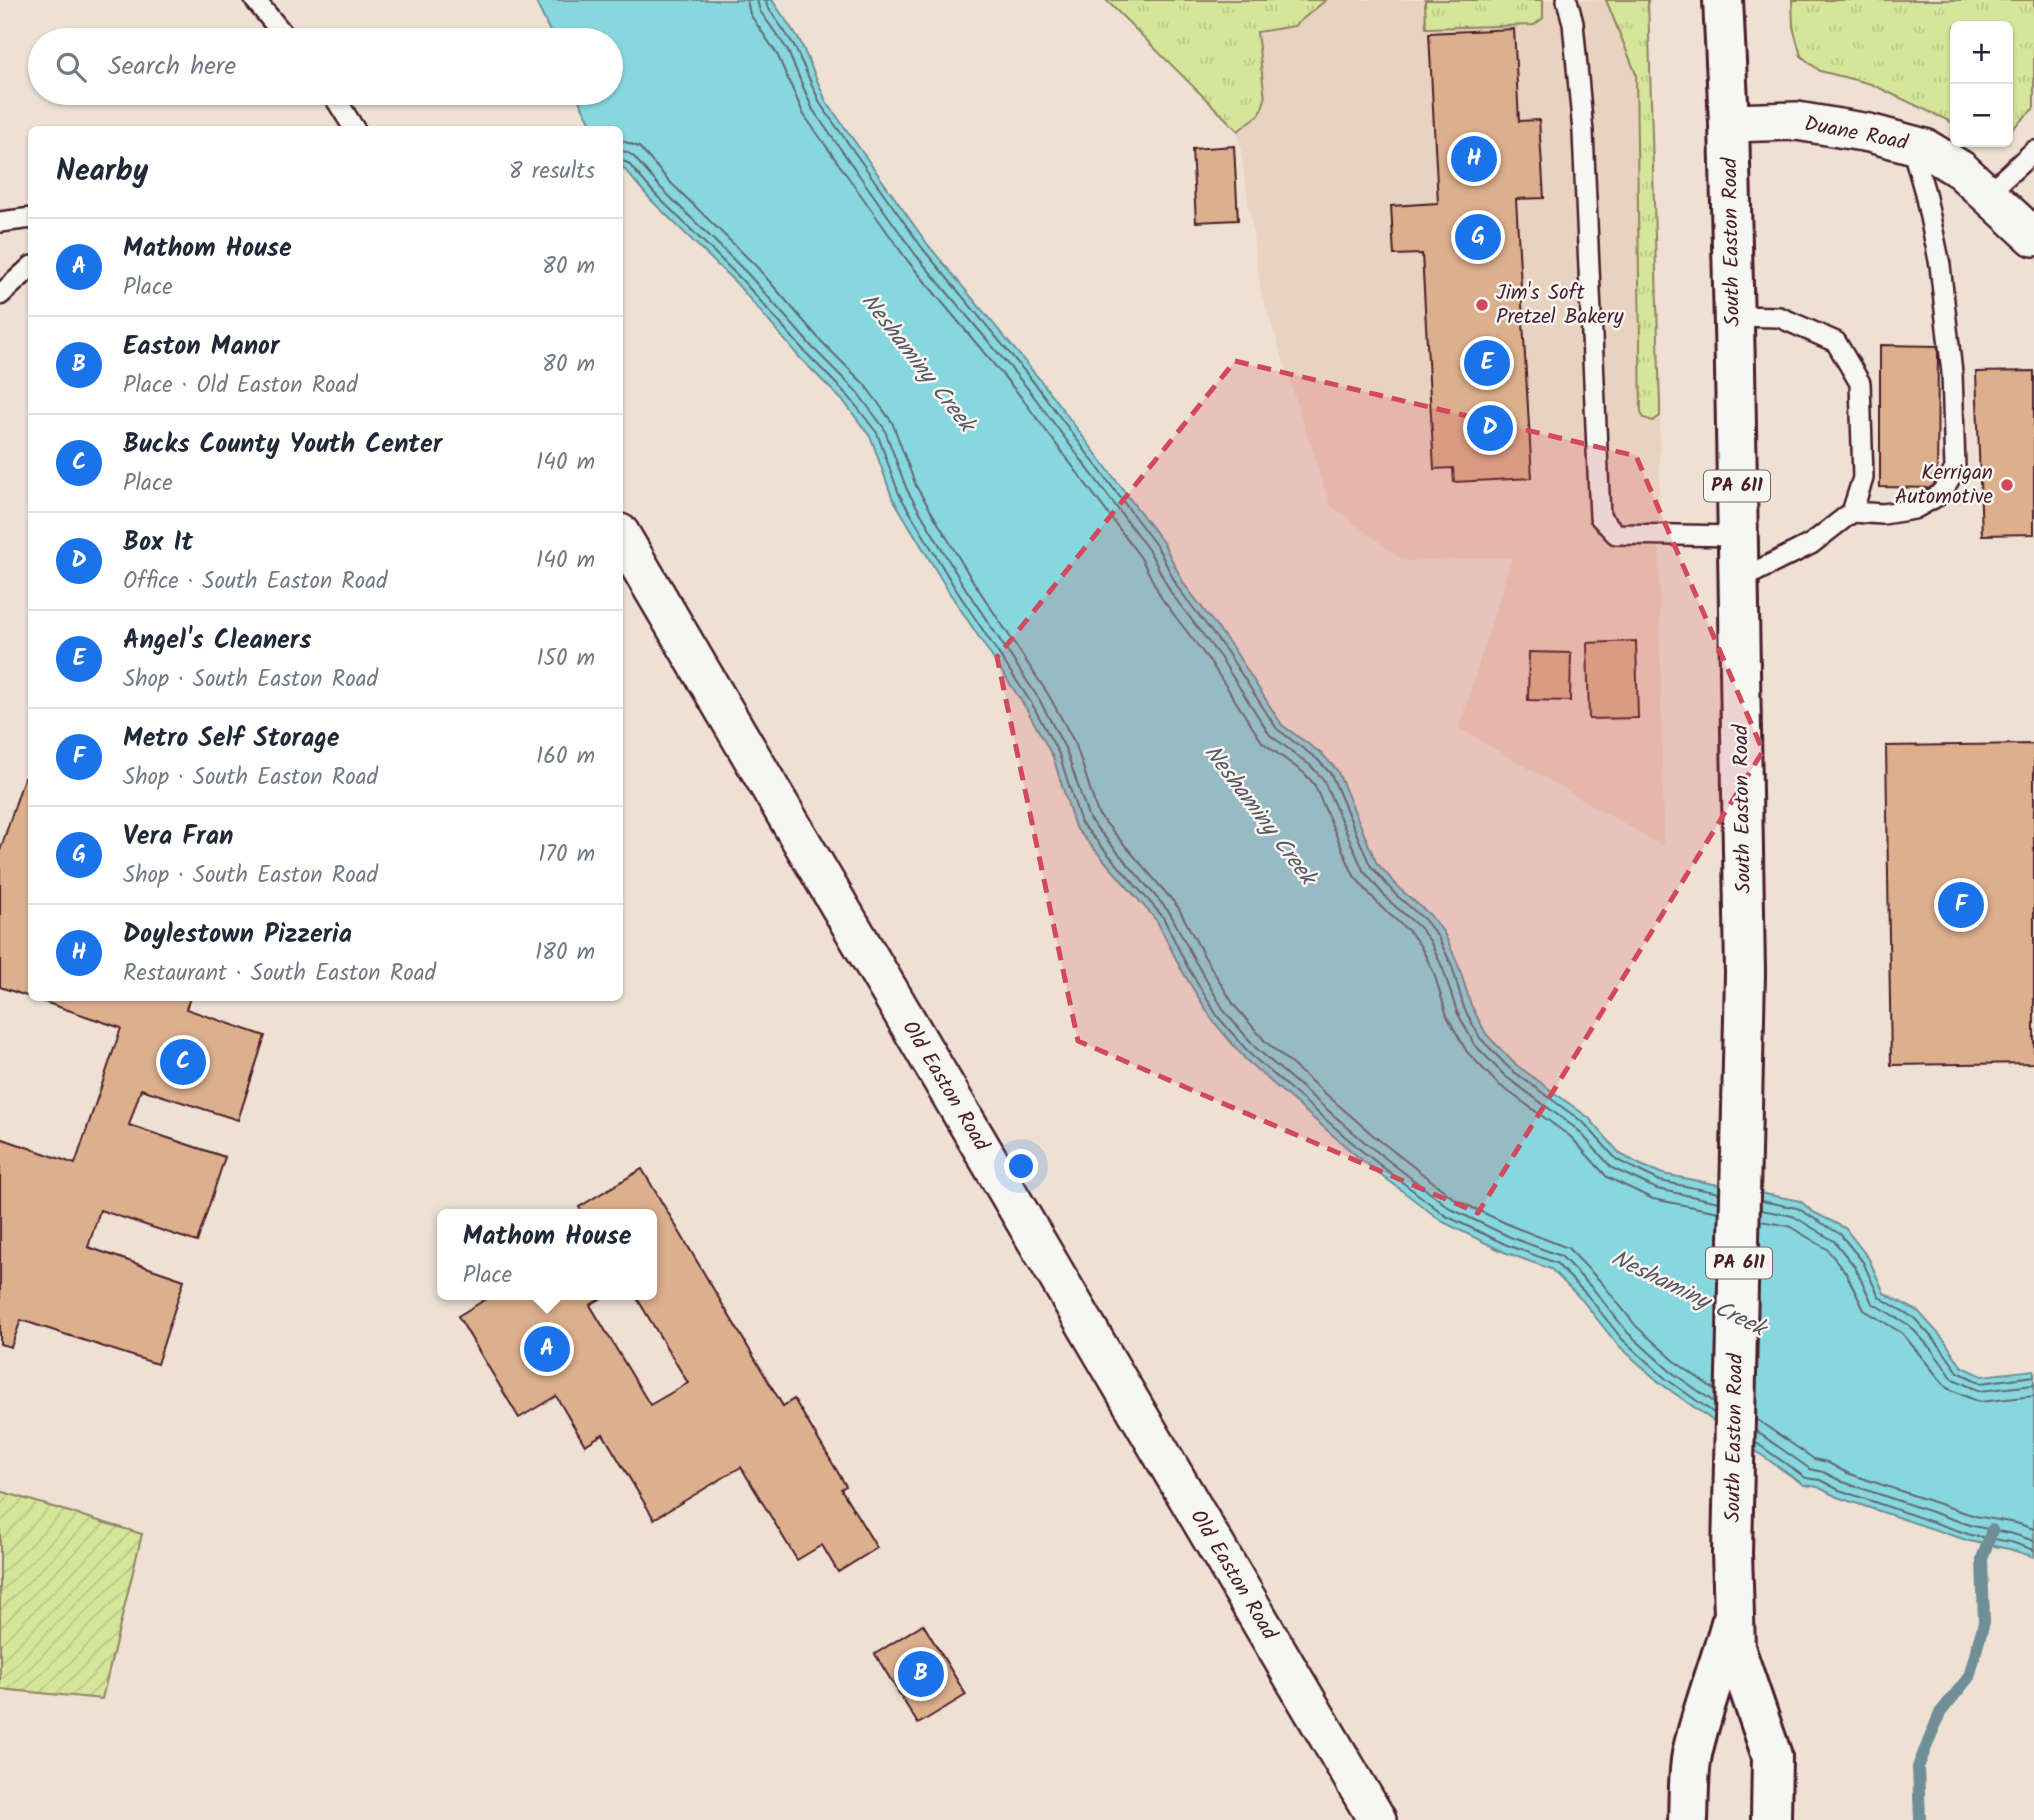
<!DOCTYPE html>
<html lang="en">
<head>
<meta charset="utf-8">
<style>
  :root { --surface:#fff; --page:#f2f2f3; --text:#1f2937; --muted:#747a83; --line:#e0e1e3; --accent:#1a73e8 }
  body { margin:0; font-family:Kalam,sans-serif; background:var(--page); color:var(--text) }
  .controls { position:absolute; right:21px; top:21px; display:grid; overflow:hidden; border-radius:10px; box-shadow:0 2px 5px #0004 }
  .controls button { width:63px; height:63px; display:grid; place-items:center; padding:0; border:0; border-bottom:2px solid var(--line); background:var(--surface); color:var(--text); font:35px sans-serif }
  .you { position:absolute; left:1022px; top:1167px; width:24px; height:24px; margin:-18px; border:5px solid #fff; border-radius:50%; background:#1a73e8; box-shadow:0 0 0 10px #1a73e833 }
  .badge { display:grid; place-items:center; width:46px; height:46px; border-radius:50%; background:var(--accent); color:#fff; font-size:23px; font-weight:700 }
  .pin { position:absolute; translate:-50% -50%; border:4px solid #fff; box-shadow:0 2px 7px #0006 }
  .popup { position:absolute; left:437px; top:1209px; width:220px; height:91px; box-sizing:border-box; display:grid; place-content:center; border-radius:10px; background:var(--surface); filter:drop-shadow(0 2px 5px #0005); font-size:23px; white-space:nowrap; color:var(--muted) }
  .popup b { font-size:26px; color:var(--text) }
  .popup::after { content:''; position:absolute; left:50%; top:100%; margin-left:-14px; border:14px solid transparent; border-top-color:var(--surface) }
  .list { margin:0; padding:0; list-style:none }
  h2 { display:flex; justify-content:space-between; align-items:center; height:91px; margin:0; padding:0 28px; font-size:30px }
  h2 small { font-size:23px; font-weight:400; color:var(--muted) }
  .list li { display:grid; grid-template-columns:46px 1fr auto; gap:21px; align-items:center; box-sizing:border-box; height:98px; padding:0 28px; border-top:2px solid var(--line) }
  .list b { display:block; font-size:26px; white-space:nowrap }
  .list p { margin:0; font-size:23px; white-space:nowrap; color:var(--muted) }
  .list em { font-size:23px; font-style:normal; color:var(--muted) }
  .icon { flex:none; width:38px; height:38px; fill:none; stroke:currentColor; stroke-width:2; stroke-linecap:round; stroke-linejoin:round }
  .map { position:relative; flex:none; width:2034px; height:1820px; overflow:hidden }
  .search { position:absolute; background:var(--surface); box-shadow:0 2px 5px #0004; left:28px; top:28px; width:595px; height:77px; display:flex; align-items:center; gap:18px; box-sizing:border-box; padding:0 24px; border-radius:38px; color:var(--muted); font-size:26px }
  .panel { position:absolute; background:var(--surface); box-shadow:0 2px 5px #0004; left:28px; top:126px; width:595px; height:875px; border-radius:10px }
  .map>svg:first-child { display:block }
  .built { fill:#e9d2bf }
  .grass { fill:url(#grass-tufts); stroke:#908262; stroke-width:2 }
  .garden { fill:url(#garden-furrows); stroke:#908262; stroke-width:2 }
  .water { fill:#87d8de; stroke:#6f8e96; stroke-width:2 }
  .lines { fill:none; stroke-linecap:round; stroke-linejoin:round }
  .shore { stroke:#626973; stroke-width:2 }
  .stream { stroke:#6f8e96; stroke-width:12 }
  .building { fill:#ddb08d; stroke:#4a1f2b; stroke-width:2 }
  .service-casing { stroke:#4a1f2b; stroke-width:24 }
  .minor-casing { stroke:#4a1f2b; stroke-width:42 }
  .trunk-casing { stroke:#4a1f2b; stroke-width:44 }
  .service { stroke:#f6f6f2; stroke-width:19 }
  .minor { stroke:#f6f6f2; stroke-width:37 }
  .trunk { stroke:#f6f6f2; stroke-width:38 }
  .marked { fill:#d1495b; fill-opacity:0.2; stroke:#d1495b; stroke-width:5; stroke-dasharray:14 9; stroke-linejoin:round }
  .poi-dot { fill:#d1495b; stroke:#f6f6f2; stroke-width:2.5 }
  .labels { text-anchor:middle; dominant-baseline:central; stroke-width:5; stroke-linejoin:round; paint-order:stroke }
  .shield { fill:#f6f6f2; stroke:#7e6067; stroke-width:2 }
  .shield-label { font-size:19px; font-weight:bold; fill:#4a1f2b }
  .street-label { font-size:21px; fill:#4a1f2b; stroke:#f6f6f2 }
  .poi-label { font-size:21px; fill:#4a1f2b; stroke:#f6f6f2; text-anchor:start }
  .water-label { font-size:23px; font-style:italic; fill:#5c5661; stroke:#f6f6f2 }
</style>
</head>
<body>
<div class="map">
<svg width="2034" height="1820" viewBox="0 0 2034 1820">
  <defs>
    <pattern id="grass-tufts" width="24" height="20" patternUnits="userSpaceOnUse" patternTransform="scale(1.75)"><rect width="24" height="20" fill="#d5e69a"/><path d="M3 7l-1-3M5 7V3M7 7l1-3M15 17l-1-3M17 17v-4M19 17l1-3" fill="none" stroke="#b8c585"/></pattern>
    <pattern id="garden-furrows" width="10" height="10" patternUnits="userSpaceOnUse" patternTransform="scale(1.75)"><rect width="10" height="10" fill="#d5e69a"/><path d="M-1 1l2-2M0 10L10 0M9 11l2-2" fill="none" stroke="#b8c585"/></pattern>
  </defs>
  <rect width="100%" height="100%" fill="#eee1d4"/>
  <filter id="ink" filterUnits="userSpaceOnUse"><feTurbulence type="fractalNoise" baseFrequency=".0143" numOctaves="2"/><feDisplacementMap in="SourceGraphic" scale="14" xChannelSelector="R" yChannelSelector="G"/><feConvolveMatrix kernelMatrix="1 2 1 2 8 2 1 2 1" color-interpolation-filters="sRGB"/></filter>
  <g filter="url(#ink)">
    <path class="built" d="M1106,0H1648L1660,406L1659,549L1663,846L1459,728L1512,557L1404,561L1330,505L1261,292L1238,131Z"/>
    <g class="grass">
      <path d="M1106,0H1326L1294,26L1257,32L1265,99L1260,114L1238,131Z"/>
      <path d="M1425,0H1543V18L1534,25L1426,28Z"/>
      <path d="M1606,0H1648L1660,406V416L1653,421L1644,418L1641,413L1636,74Z"/>
      <path d="M1792,0H2034V108L2008,133V26H1955V124L1871,84L1820,71L1801,56L1793,27Z"/>
    </g>
    <path class="garden" d="M0,1491L142,1534L102,1699L0,1689Z"/>
    <path class="water" d="M535,0H772L800,41L826,101L928,245L1041,381L1164,544L1184,584L1233,648L1282,725L1322,754L1337,770L1376,862L1400,889L1430,915L1444,933L1458,964L1471,1005L1486,1034L1515,1064L1589,1118L1620,1154L1641,1165L1663,1174L1800,1201L1813,1212L1845,1228L1869,1259L1884,1293L1919,1312L1945,1341L1961,1366L1982,1376L2034,1370V1557L2009,1549L1969,1541L1837,1497L1818,1487L1804,1485L1660,1383L1617,1344L1582,1300L1551,1269L1504,1252L1443,1222L1358,1157L1246,1060L1213,1021L1181,969L1157,921L1075,827L1053,757L1026,708L949,592L892,497L871,438L845,403L801,359L737,284L650,199L620,164V130L594,129L575,93H611V40H554Z"/>
    <g class="lines">
      <g class="shore">
        <path d="M747,0L750,14L777,54L804,115L907,260L1021,397L1141,558L1162,599L1211,663L1262,742L1304,773L1314,784L1354,876L1381,907L1411,933L1421,947L1434,973L1447,1016L1467,1052L1498,1084L1571,1137L1607,1177L1653,1199L1719,1212"/>
        <path d="M757,0L760,11L787,49L813,110L915,254L1029,390L1150,552L1171,593L1220,657L1270,735L1311,766L1323,779L1363,870L1388,900L1418,926L1430,941L1443,969L1457,1012L1474,1044L1505,1076L1578,1130L1612,1168L1657,1189L1719,1202"/>
        <path d="M766,0L767,6L794,45L821,105L923,249L1036,385L1158,548L1178,588L1227,652L1277,729L1317,759L1331,774L1370,865L1395,894L1425,920L1438,937L1452,966L1464,1008L1480,1038L1510,1069L1584,1123L1617,1160L1660,1181L1719,1193"/>
        <path d="M620,140L639,147L669,181L756,266L821,341L865,385L892,422L916,486L971,578L1048,694L1076,745L1098,814L1178,907L1204,956L1234,1005L1265,1041L1374,1136L1456,1200L1514,1227L1568,1248L1602,1283L1636,1326L1677,1363L1715,1390"/>
        <path d="M620,151L627,152L634,157L661,188L748,274L813,348L857,392L884,428L907,490L962,583L1039,699L1066,750L1089,819L1170,913L1195,961L1225,1012L1257,1049L1367,1144L1451,1209L1510,1237L1561,1256L1594,1290L1628,1333L1670,1371L1714,1402"/>
        <path d="M620,160L628,163L655,194L742,280L807,354L850,398L877,433L899,494L955,588L1032,704L1059,754L1081,823L1163,917L1187,966L1218,1017L1251,1055L1362,1151L1446,1216L1507,1245L1556,1263L1587,1295L1622,1339L1665,1378L1714,1413"/>
        <path d="M1761,1201L1797,1208L1840,1234L1863,1262L1879,1297L1914,1318L1939,1345L1958,1372L1981,1383L2034,1376"/>
        <path d="M1761,1210L1793,1216L1834,1241L1855,1267L1872,1303L1909,1325L1932,1350L1953,1379L1980,1391L2034,1385"/>
        <path d="M1760,1221L1789,1226L1827,1249L1846,1273L1864,1310L1902,1333L1947,1388L1979,1402L2034,1396"/>
        <path d="M1756,1419L1814,1459L1827,1462L1847,1473L1975,1516L2016,1523L2034,1529"/>
        <path d="M1756,1431L1810,1469L1823,1472L1843,1482L1973,1526L2013,1534L2034,1541"/>
        <path d="M1755,1442L1806,1478L1820,1480L1839,1490L1971,1535L2011,1542L2034,1550"/>
      </g>
      <path class="stream" d="M1920,1820L1918,1767L1940,1713L1969,1677L1984,1622L1982,1559L1992,1530"/>
    </g>
    <g class="building">
      <path d="M1514,29L1519,121L1539,120L1544,198L1516,199L1532,478L1454,482L1453,468L1434,469L1422,254L1394,255L1391,206L1438,203L1429,33Z"/>
      <path d="M1234,146L1238,220L1196,222L1192,149Z"/>
      <path d="M1880,345L1938,346L1937,488L1880,487Z"/>
      <path d="M2034,371V534L1982,535L1976,372Z"/>
      <path d="M1636,641L1638,718L1589,719L1587,643Z"/>
      <path d="M1529,652L1571,653L1570,701L1528,700Z"/>
      <path d="M2034,744V1063L1891,1065L1886,746Z"/>
      <path d="M24,778L32,781V998H190L186,1009L265,1036L238,1120L141,1089L129,1125L225,1157L197,1242L100,1210L88,1247L184,1280L157,1364L21,1320L11,1347L0,1344V1138L75,1164L121,1028L0,987V851Z"/>
      <path d="M642,1169L783,1406L794,1399L846,1486L841,1489L877,1548L838,1572L822,1545L797,1560L741,1467L654,1519L603,1434L585,1445L556,1396L519,1418L458,1316L493,1295H607L590,1305L650,1405L688,1383L635,1295H652V1214H584L579,1207Z"/>
      <path d="M923,1624L966,1695L918,1724L875,1654Z"/>
    </g>
    <g class="lines">
      <g class="service-casing">
        <g id="service">
          <path d="M255,0L288,40"/>
          <path d="M1567,0L1573,23L1583,132L1600,517L1616,534L1738,536"/>
          <path d="M332,93L355,130"/>
          <path d="M1987,194L2034,151"/>
          <path d="M0,222L32,218"/>
          <path d="M0,295L32,266"/>
          <path d="M1734,316L1779,317L1836,342L1860,383L1863,478L1852,512L1811,544L1739,580"/>
          <path d="M1852,512L1883,514L1914,509L1941,494L1955,469L1952,373L1940,265L1925,193L1911,144"/>
        </g>
      </g>
      <g class="minor-casing">
        <g id="minor">
          <path d="M1729,123L1797,121L1869,133L1925,148L1961,170L2034,237"/>
          <path d="M620,533L1377,1820"/>
        </g>
      </g>
      <g class="trunk-casing">
        <g id="trunk">
          <path d="M1723,0L1729,123L1735,367L1745,973L1732,1553L1735,1648L1772,1756L1771,1820"/>
          <path d="M1688,1820C1689,1799 1688,1775 1692,1754C1702,1708 1719,1668 1731,1623"/>
        </g>
      </g>
      <use href="#service" class="service"/>
      <use href="#minor" class="minor"/>
      <use href="#trunk" class="trunk"/>
    </g>
  </g>
  <path class="marked" d="M1235,361L1636,456L1763,751L1478,1213L1078,1041L997,657Z"/>
  <g class="poi-dot">
    <circle cx="1482" cy="305" r="7"/>
    <circle cx="2007" cy="485" r="7"/>
  </g>
  <g class="labels">
    <g class="shield">
      <rect x="1704" y="470.5" width="66" height="31" rx="5"/>
      <rect x="1706" y="1247.5" width="66" height="31" rx="5"/>
    </g>
    <g class="shield-label">
      <text x="1737" y="486">PA 611</text>
      <text x="1739" y="1263">PA 611</text>
    </g>
    <g class="street-label">
      <text transform="translate(1856 134) rotate(11)">Duane Road</text>
      <text transform="translate(1732 242) rotate(-91)">South Easton Road</text>
      <text transform="translate(1743 809) rotate(-91)">South Easton Road</text>
      <text transform="translate(945 1086) rotate(59)">Old Easton Road</text>
      <text transform="translate(1735 1438) rotate(-89)">South Easton Road</text>
      <text transform="translate(1233 1575) rotate(59)">Old Easton Road</text>
    </g>
    <g class="poi-label">
      <text x="1496" y="293">Jim's Soft<tspan x="1496" dy="24">Pretzel Bakery</tspan></text>
      <text x="1993" y="473" text-anchor="end">Kerrigan<tspan x="1993" dy="24">Automotive</tspan></text>
    </g>
    <g class="water-label">
      <text transform="translate(917 363) rotate(52)">Neshaminy Creek</text>
      <text transform="translate(1259 815) rotate(53)">Neshaminy Creek</text>
      <text transform="translate(1688 1294) rotate(26)">Neshaminy Creek</text>
    </g>
  </g>
</svg>
<div class="controls">
<button>+</button>
<button>−</button>
</div>
<div class="you"></div>
<div class="pin badge" style="left:547px;top:1349px">A</div>
<div class="popup"><b>Mathom House</b>Place</div>
<div class="pin badge" style="left:921px;top:1674px">B</div>
<div class="pin badge" style="left:183px;top:1062px">C</div>
<div class="pin badge" style="left:1490px;top:428px">D</div>
<div class="pin badge" style="left:1487px;top:363px">E</div>
<div class="pin badge" style="left:1961px;top:905px">F</div>
<div class="pin badge" style="left:1478px;top:237px">G</div>
<div class="pin badge" style="left:1474px;top:159px">H</div>
<div class="search"><svg class="icon" aria-label="search" viewBox="0 0 24 24"><circle cx="10" cy="10" r="6"/><path d="M15 15l6 6"/></svg>Search here</div>
<section class="panel">
<h2>Nearby<small>8 results</small></h2>
<ul class="list">
<li><span class="badge">A</span><div><b>Mathom House</b><p>Place</p></div><em>80 m</em></li>
<li><span class="badge">B</span><div><b>Easton Manor</b><p>Place · Old Easton Road</p></div><em>80 m</em></li>
<li><span class="badge">C</span><div><b>Bucks County Youth Center</b><p>Place</p></div><em>140 m</em></li>
<li><span class="badge">D</span><div><b>Box It</b><p>Office · South Easton Road</p></div><em>140 m</em></li>
<li><span class="badge">E</span><div><b>Angel's Cleaners</b><p>Shop · South Easton Road</p></div><em>150 m</em></li>
<li><span class="badge">F</span><div><b>Metro Self Storage</b><p>Shop · South Easton Road</p></div><em>160 m</em></li>
<li><span class="badge">G</span><div><b>Vera Fran</b><p>Shop · South Easton Road</p></div><em>170 m</em></li>
<li><span class="badge">H</span><div><b>Doylestown Pizzeria</b><p>Restaurant · South Easton Road</p></div><em>180 m</em></li>
</ul>
</section>
</div>
</body>
</html>
